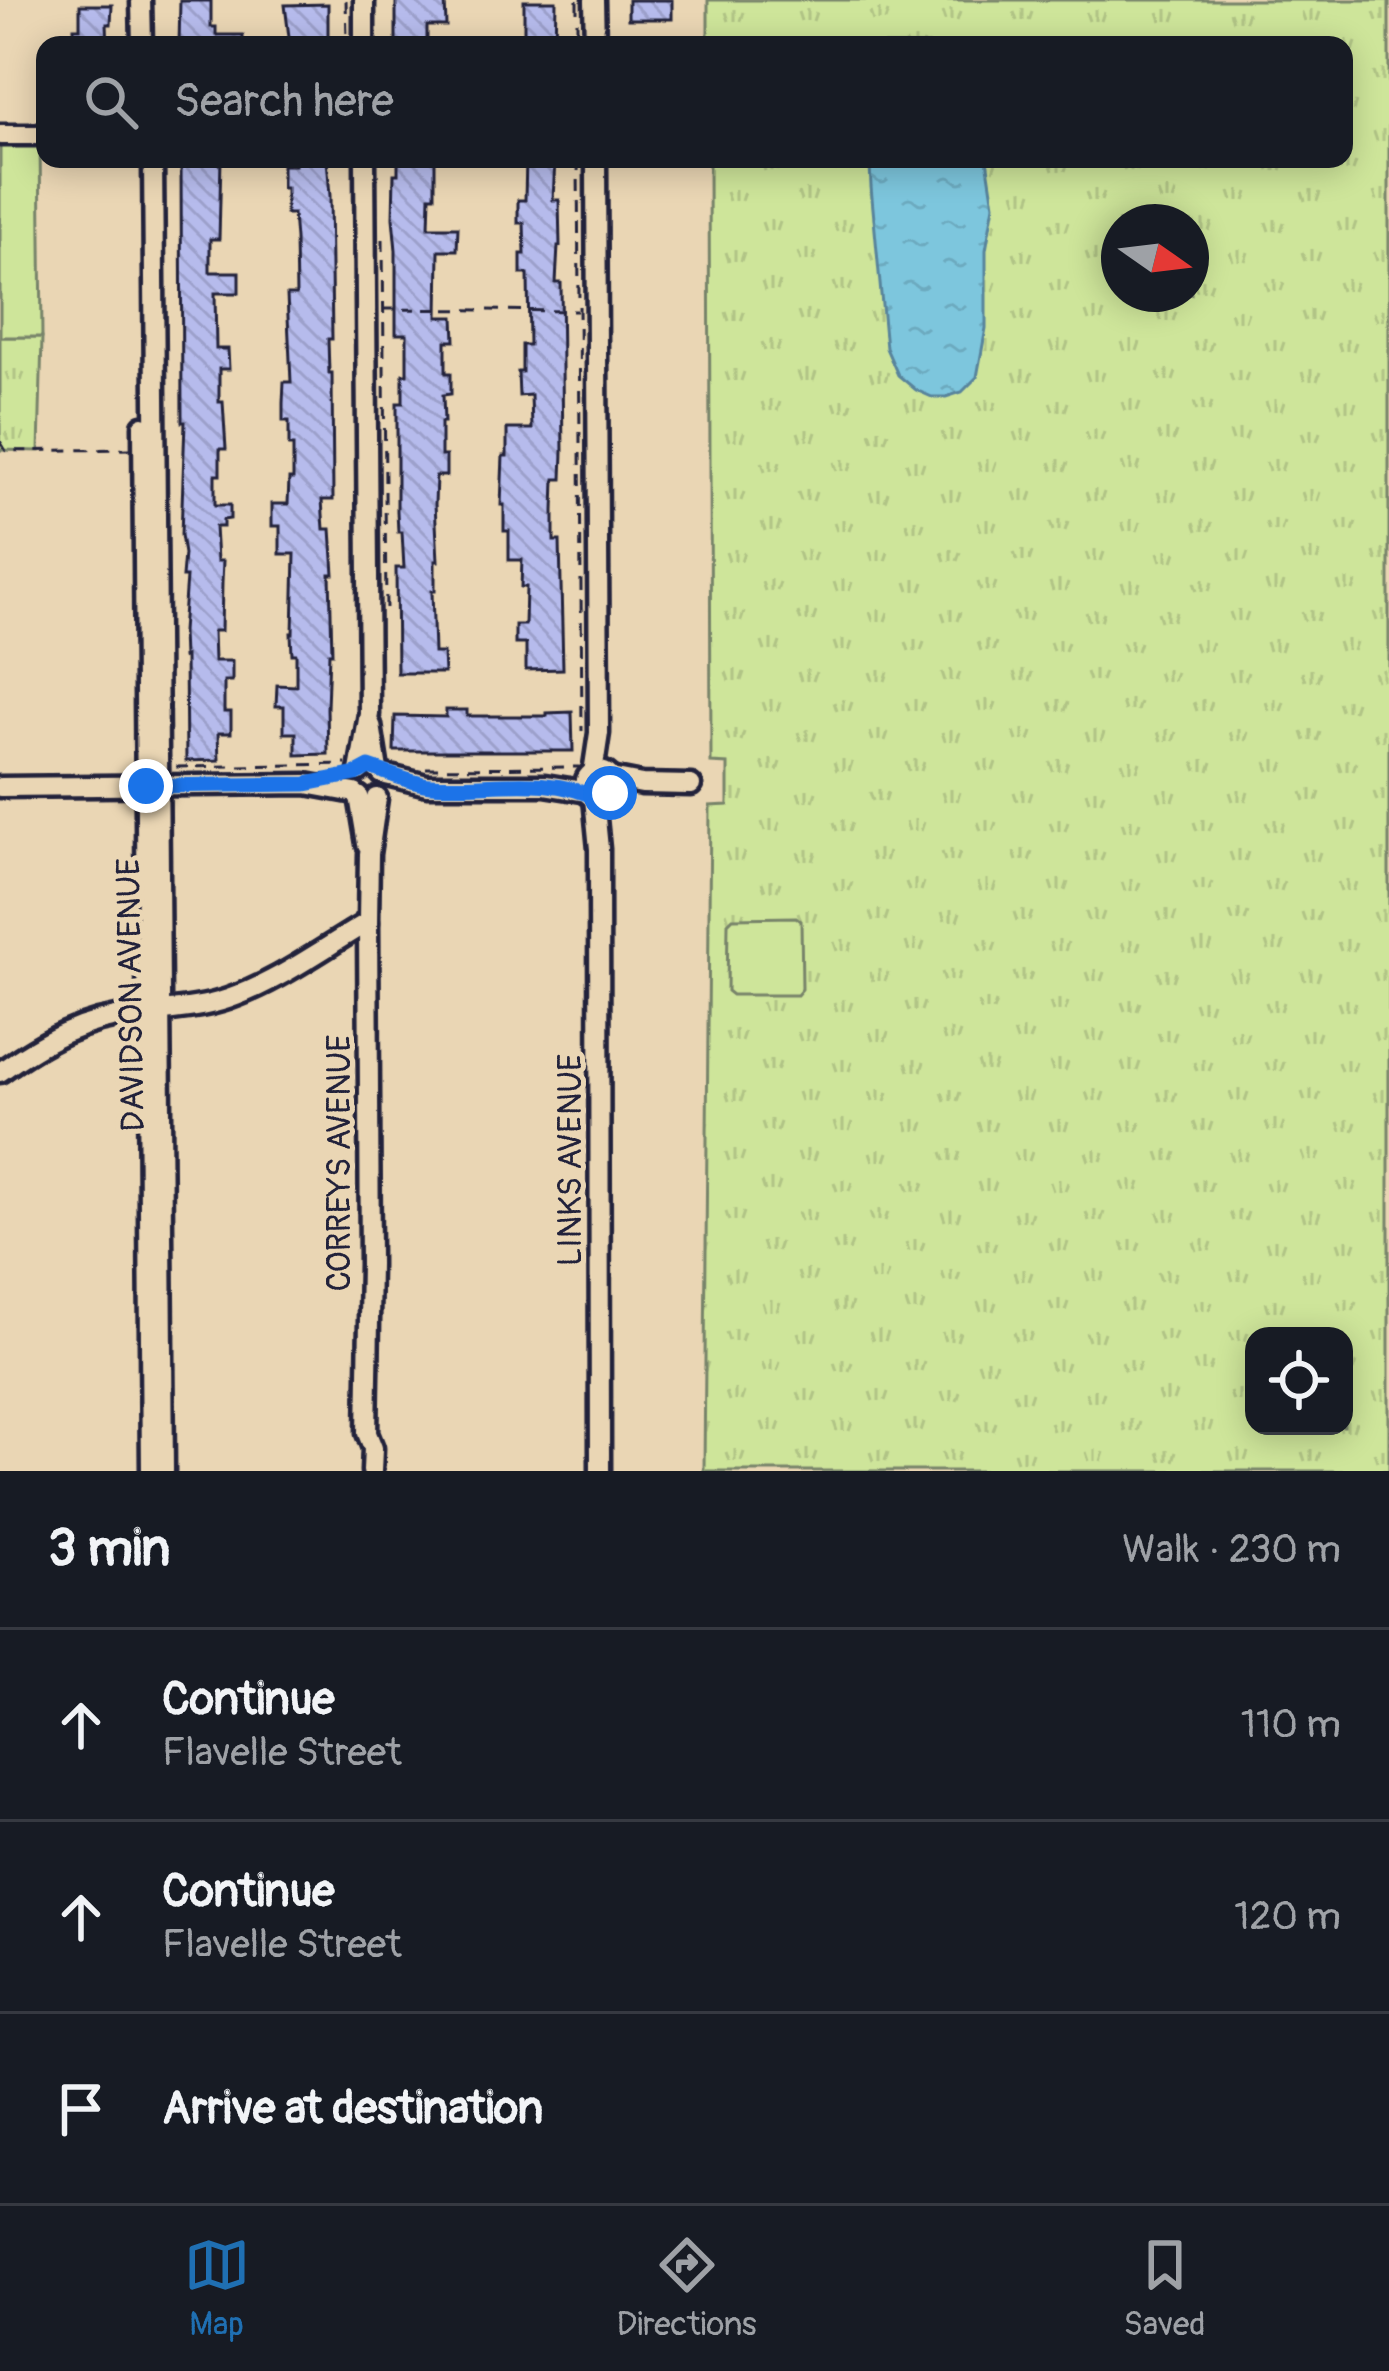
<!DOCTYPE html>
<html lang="en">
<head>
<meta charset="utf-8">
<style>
  :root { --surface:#171b24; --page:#242831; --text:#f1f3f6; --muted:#9ea1a6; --line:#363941; --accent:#1f6fb2 }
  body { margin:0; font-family:Pangolin,sans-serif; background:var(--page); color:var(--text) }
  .controls { position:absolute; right:36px; bottom:36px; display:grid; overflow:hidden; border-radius:24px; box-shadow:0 6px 30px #0003 }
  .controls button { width:108px; height:108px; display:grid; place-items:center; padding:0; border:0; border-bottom:3px solid var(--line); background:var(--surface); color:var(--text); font:60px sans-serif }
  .compass { position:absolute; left:1101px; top:204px; width:108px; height:108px; border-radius:50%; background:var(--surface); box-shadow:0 6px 30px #0003; rotate:104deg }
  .stop { position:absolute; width:36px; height:36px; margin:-27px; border:9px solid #1a73e8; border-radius:50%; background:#fff }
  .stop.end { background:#1a73e8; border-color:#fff; box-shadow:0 3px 12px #0008 }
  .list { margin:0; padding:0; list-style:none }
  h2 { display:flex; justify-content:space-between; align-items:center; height:156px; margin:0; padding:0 48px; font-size:51px }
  h2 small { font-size:39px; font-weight:400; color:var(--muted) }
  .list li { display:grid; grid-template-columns:78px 1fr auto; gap:36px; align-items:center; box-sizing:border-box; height:192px; padding:0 48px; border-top:3px solid var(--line) }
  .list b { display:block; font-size:45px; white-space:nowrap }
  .list p { margin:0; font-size:39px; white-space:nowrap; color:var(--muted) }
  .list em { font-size:39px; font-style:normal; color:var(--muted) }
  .icon { flex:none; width:66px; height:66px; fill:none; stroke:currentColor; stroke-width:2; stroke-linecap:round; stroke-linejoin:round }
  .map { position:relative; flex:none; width:1389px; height:1471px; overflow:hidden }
  .search { position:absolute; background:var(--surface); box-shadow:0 6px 30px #0003; left:36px; right:36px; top:36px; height:132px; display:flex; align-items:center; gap:30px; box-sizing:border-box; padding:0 42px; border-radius:24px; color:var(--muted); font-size:45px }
  .sheet { height:732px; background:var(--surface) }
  nav { display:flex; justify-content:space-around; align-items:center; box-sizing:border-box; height:168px; border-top:3px solid var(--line); background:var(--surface); font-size:33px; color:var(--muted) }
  nav a { display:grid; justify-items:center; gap:6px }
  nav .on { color:var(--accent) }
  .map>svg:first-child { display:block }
  .grass { fill:url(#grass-tufts); stroke:#78846a; stroke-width:3; fill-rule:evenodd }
  .pitch { fill:#cee59a; stroke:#78846a; stroke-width:3 }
  .water { fill:url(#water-ripples); stroke:#59849c; stroke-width:3 }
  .building { fill:url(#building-back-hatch); stroke:#22223b; stroke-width:3 }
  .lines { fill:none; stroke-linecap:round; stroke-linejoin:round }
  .minor-casing { stroke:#22223b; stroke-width:27 }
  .path { stroke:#22223b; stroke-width:3; stroke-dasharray:12 9; stroke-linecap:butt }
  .minor { stroke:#ead6b4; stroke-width:18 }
  .route { stroke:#1a73e8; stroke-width:15 }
  .labels { text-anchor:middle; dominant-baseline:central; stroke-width:10; stroke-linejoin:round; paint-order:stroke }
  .street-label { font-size:33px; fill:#22223b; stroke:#ead6b4 }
</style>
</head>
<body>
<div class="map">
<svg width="1389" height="1471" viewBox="0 0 1389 1471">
  <defs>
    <pattern id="grass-tufts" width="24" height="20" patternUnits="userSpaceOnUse" patternTransform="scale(3)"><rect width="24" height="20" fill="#cee59a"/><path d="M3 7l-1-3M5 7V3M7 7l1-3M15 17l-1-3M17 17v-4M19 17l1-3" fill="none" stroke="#b1c486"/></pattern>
    <pattern id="water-ripples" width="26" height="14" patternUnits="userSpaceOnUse" patternTransform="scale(3)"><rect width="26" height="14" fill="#7dc6dd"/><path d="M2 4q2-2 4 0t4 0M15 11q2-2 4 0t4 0" fill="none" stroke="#6caabf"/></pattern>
    <pattern id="building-back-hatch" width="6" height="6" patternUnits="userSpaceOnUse" patternTransform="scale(3)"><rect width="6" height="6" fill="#b6bbec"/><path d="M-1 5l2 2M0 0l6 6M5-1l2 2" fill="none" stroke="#9ca0cb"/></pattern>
  </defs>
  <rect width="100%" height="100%" fill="#ead6b4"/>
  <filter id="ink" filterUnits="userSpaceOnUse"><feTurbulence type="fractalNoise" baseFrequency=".00833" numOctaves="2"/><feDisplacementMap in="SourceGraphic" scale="24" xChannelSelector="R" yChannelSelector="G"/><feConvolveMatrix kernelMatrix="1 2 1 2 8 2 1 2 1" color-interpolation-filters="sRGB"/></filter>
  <g filter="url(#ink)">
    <g class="grass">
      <path d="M708,0H1389V1471H704L710,806L728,805V764L711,763L709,159H1344V45H708ZM1119,222H1191V294H1119ZM1254,1336H1344V1426H1254Z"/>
      <path d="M0,337H42L39,451L0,450Z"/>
    </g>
    <g class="pitch">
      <path d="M40,140L42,337H0V142Z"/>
      <path d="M796,917L801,921L802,989L797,995H732L727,991L728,923L733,918Z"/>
    </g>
    <path class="water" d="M872,159H987L994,205L986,250V328L977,377L962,392L946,397H932L916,390L898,375L886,348L871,187L870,164Z"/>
    <g class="building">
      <path d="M396,0H445L446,26H427V45H396Z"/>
      <rect x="628" y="0" width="44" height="19"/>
      <path d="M180,1H211V27H216V35H243V45H179Z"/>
      <path d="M524,1H556L555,45H524Z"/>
      <path d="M328,4V45H290L285,5Z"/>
      <path d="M80,5H112L111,24H107L108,45H74V28H80Z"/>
      <path d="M181,159H221L219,239H210V272H239V293H215L216,349H228L229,369H219V402H223L226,449H220V475H215V505H230V519L223,520V527H215L217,561H223L222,583L221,631H213L214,661H232V681H224V712H231V733H218L219,760L186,761L185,656L183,657L182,632L186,577H182L184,554L181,535L185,422H182Z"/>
      <path d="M295,159H327L330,196L332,339H328L329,373H332L333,500H322L324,529H331L334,574H330L332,653H329L327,708L328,754L296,755V733H284V706H276L277,685L296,686V654H292L291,633H293L295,554H280V526H272V504H288L289,479H293V446H289V421H283V403L284,382H291L287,295H296L295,239L293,214H286V188H282V165H295Z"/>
      <path d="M398,159H435V196H430L429,227H458L457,250H439L438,317H454L455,341H446V373H451V394L443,395L444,422H441V456H446V476H436L435,504L438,561H435V591H432L434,653H443L444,673H397L396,568H404L402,532H398L397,511V403H403V374H407V334H396V250L393,218L394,174H398Z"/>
      <path d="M526,159H555L553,200H559L560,246H558L556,283H561L563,452L562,479H555L554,511V541H560L563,669L526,670V644H515V625H525L526,587H521L522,560H509V531H504V505H501L503,456H507V429H532L531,395L519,396L518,372H522V345H529L528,274H521V254H525L524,223H518V200H525Z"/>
      <path d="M446,710H467V716H547V713L572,712L573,751H394L395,716L446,717Z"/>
    </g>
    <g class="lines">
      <g class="minor-casing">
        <g id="minor">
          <path d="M141,0L142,45"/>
          <path d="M364,0V45"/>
          <path d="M594,0L595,45"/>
          <path d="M0,135H45"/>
          <path d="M153,159L164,1471"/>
          <path d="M143,426L151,1471"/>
          <path d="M371,725L378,770"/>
          <path d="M359,771L369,714L365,159"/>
          <circle cx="599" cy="785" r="14"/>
          <path d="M593,773L599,733L596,159"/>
          <path d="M382,774L427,785H545L588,792"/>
          <path d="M611,778L642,784L691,785"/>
          <path d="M0,787L306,784L355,793"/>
          <path d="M359,796L367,844"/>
          <path d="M594,798L599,849L600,1471"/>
          <path d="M0,1072C43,1041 82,1020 136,1014C166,1010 199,1009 228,999C278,982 323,948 368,922"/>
          <path d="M372,1471L373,1448L367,1433L370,1264L368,922L369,854L377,798"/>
        </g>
      </g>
      <g class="path">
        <path d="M346,0L347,40"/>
        <path d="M577,0V45"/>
        <path d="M578,159L582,731"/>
        <path d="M383,239L386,613"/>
        <path d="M383,309L577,311"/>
        <path d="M0,441L6,451L130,449"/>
        <path d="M176,767L346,764"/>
        <path d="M426,768L579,767"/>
      </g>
      <use href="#minor" class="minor"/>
    </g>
  </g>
  <g class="lines" filter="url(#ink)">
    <path class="route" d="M146,786L306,784L356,774L369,767C389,773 409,783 431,785C485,789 549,773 598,799L610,793"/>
  </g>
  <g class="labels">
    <g class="street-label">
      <text transform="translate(131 995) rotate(-91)">DAVIDSON AVENUE</text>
      <text transform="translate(570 1160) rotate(-90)">LINKS AVENUE</text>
      <text transform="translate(339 1163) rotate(-90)">CORREYS AVENUE</text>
    </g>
  </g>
</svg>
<div class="controls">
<button><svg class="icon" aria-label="locate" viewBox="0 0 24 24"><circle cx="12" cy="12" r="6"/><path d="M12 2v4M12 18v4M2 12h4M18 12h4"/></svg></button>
</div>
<svg class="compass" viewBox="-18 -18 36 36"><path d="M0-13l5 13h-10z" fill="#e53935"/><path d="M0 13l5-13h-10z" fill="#9ea1a6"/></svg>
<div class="stop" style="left:610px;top:793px"></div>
<div class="stop end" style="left:146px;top:786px"></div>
<div class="search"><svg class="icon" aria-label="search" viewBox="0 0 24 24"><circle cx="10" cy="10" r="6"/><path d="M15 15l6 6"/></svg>Search here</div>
</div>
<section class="sheet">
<h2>3 min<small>Walk · 230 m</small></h2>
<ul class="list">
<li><svg class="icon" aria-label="ahead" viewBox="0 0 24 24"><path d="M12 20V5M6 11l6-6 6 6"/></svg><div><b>Continue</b><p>Flavelle Street</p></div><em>110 m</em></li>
<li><svg class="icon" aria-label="ahead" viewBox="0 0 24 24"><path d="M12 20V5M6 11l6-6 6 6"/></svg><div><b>Continue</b><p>Flavelle Street</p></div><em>120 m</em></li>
<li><svg class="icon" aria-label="arrive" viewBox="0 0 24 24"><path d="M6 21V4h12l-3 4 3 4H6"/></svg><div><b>Arrive at destination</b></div></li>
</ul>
</section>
<nav>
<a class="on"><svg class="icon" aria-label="map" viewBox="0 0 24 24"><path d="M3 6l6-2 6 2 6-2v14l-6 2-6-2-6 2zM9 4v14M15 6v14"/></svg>Map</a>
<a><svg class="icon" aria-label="directions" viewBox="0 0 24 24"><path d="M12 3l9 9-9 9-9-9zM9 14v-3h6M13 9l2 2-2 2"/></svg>Directions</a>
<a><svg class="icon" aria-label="saved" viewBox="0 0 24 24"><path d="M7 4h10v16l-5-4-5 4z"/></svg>Saved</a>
</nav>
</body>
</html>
